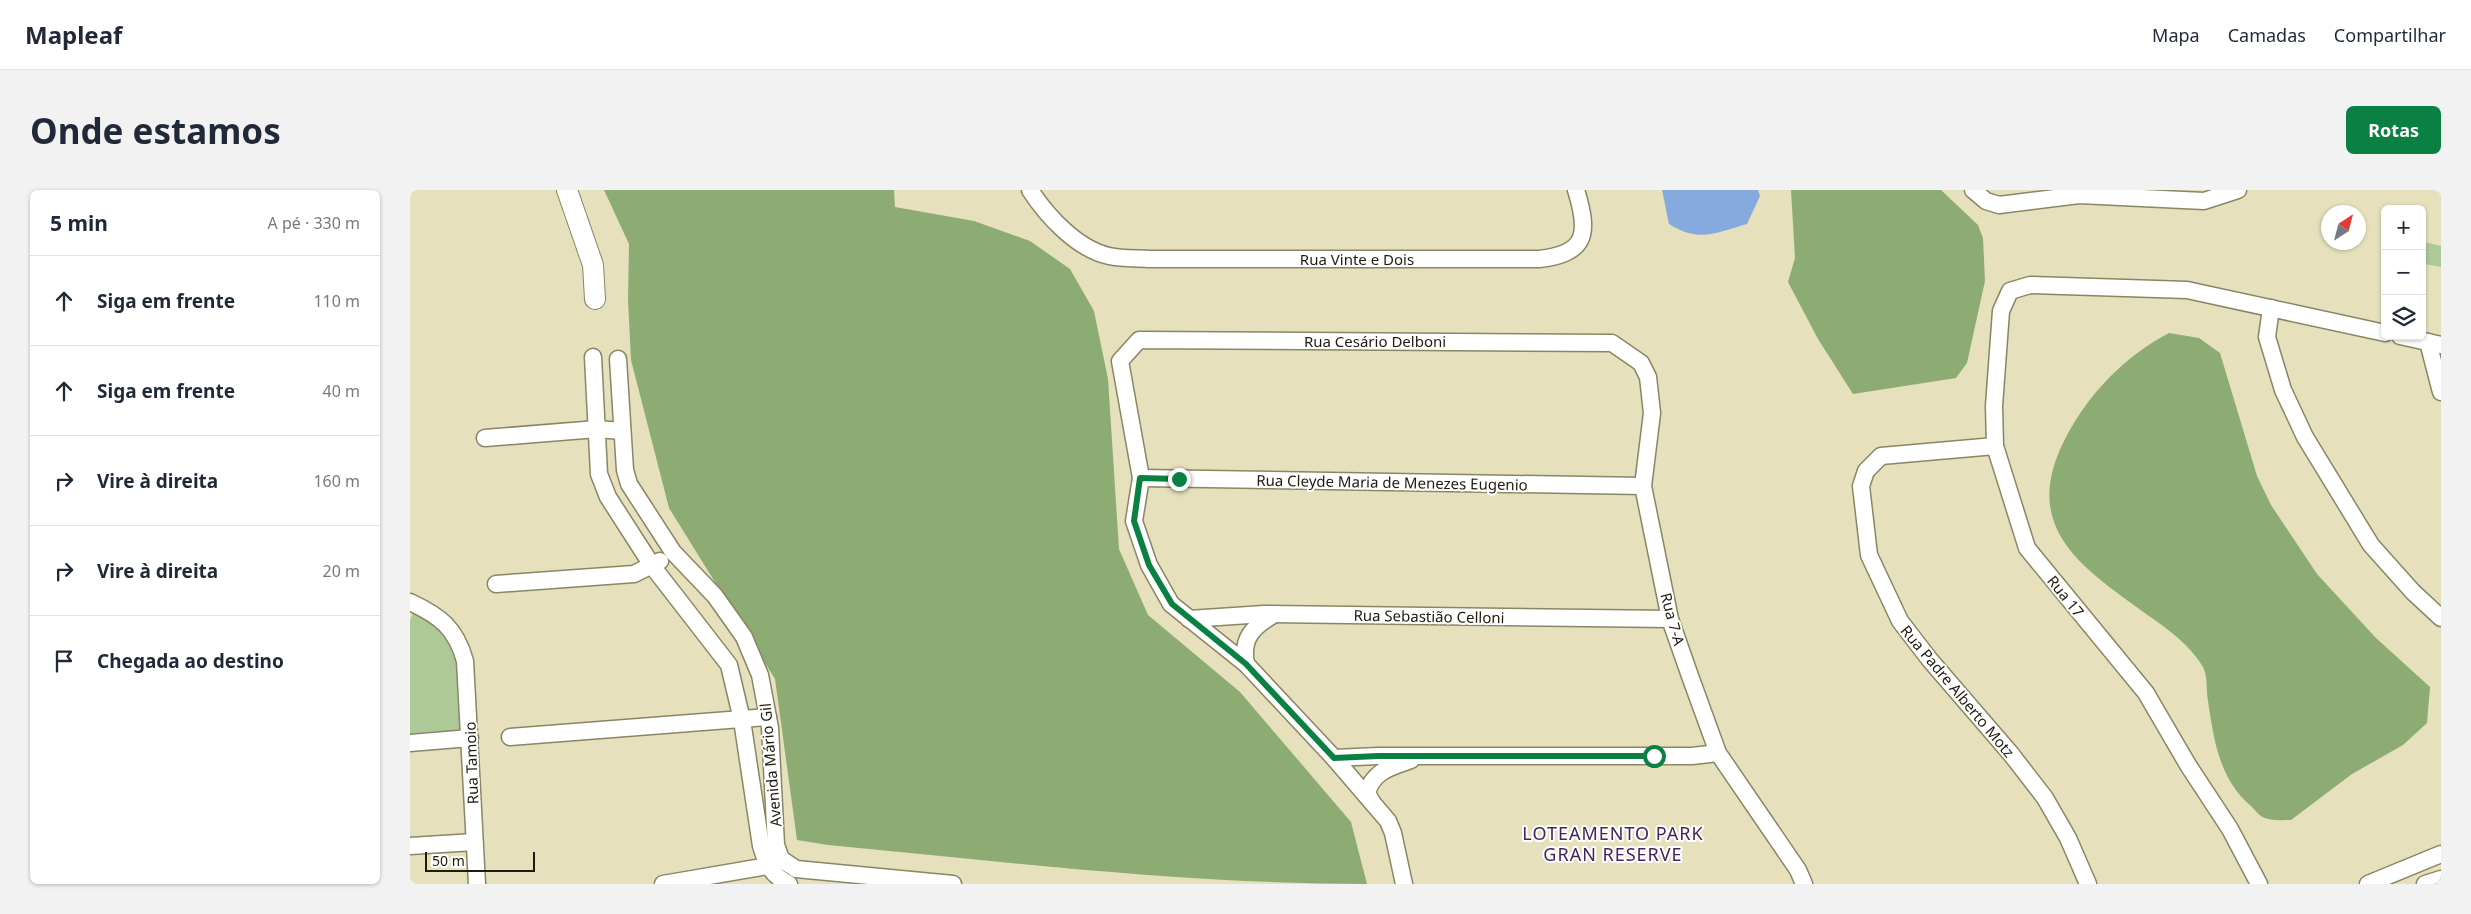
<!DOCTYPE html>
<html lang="pt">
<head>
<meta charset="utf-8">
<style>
  :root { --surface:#fff; --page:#f2f2f3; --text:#1f2937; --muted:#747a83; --line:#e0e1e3; --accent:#0b8043 }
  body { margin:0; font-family:"Noto Sans",sans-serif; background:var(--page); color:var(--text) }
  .controls { position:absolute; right:15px; top:15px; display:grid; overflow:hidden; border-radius:8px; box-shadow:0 1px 4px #0004 }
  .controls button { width:45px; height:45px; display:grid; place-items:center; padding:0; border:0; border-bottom:1px solid var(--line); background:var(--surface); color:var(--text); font:25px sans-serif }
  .compass { position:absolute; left:1911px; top:15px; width:45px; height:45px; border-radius:50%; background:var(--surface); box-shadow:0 1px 4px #0004; rotate:36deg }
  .scale { position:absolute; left:15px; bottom:12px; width:110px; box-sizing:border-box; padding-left:5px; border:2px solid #1e1c0f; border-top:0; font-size:14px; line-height:18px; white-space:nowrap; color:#1e1c0f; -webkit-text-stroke:4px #fff; paint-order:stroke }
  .stop { position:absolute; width:15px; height:15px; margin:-11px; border:4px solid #0b8043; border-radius:50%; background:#fff }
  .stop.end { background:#0b8043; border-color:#fff; box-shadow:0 1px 5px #0008 }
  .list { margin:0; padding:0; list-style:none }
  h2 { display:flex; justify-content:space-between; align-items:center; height:65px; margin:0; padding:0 20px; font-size:21px }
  h2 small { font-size:16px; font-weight:400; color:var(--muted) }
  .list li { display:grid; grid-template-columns:32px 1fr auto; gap:15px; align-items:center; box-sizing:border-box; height:90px; padding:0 20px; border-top:1px solid var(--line) }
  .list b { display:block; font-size:19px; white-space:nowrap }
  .list em { font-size:16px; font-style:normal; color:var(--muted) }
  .icon { flex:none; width:28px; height:28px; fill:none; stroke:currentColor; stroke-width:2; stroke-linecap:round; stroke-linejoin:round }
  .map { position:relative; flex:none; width:2031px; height:694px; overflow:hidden; border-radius:8px }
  header { display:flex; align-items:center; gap:30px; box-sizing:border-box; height:70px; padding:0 25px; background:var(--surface); border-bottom:1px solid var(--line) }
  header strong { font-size:24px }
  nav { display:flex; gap:28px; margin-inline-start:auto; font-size:18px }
  .intro { display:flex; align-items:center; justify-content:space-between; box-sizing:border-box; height:120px; padding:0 30px }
  h1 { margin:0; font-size:35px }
  .button { padding:12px 22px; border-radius:8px; background:var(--accent); color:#fff; font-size:18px; font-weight:700 }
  main { display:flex; gap:30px; padding:0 30px }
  aside { flex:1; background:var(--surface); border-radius:8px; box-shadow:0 1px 4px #0004 }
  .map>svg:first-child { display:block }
  .green { fill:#adc998 }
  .forest { fill:#8dac73 }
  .water { fill:#85aade }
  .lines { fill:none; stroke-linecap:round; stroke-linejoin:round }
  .minor-casing { stroke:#8a8564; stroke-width:19 }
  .tertiary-casing { stroke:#8a8564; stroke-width:22 }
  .minor { stroke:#fff; stroke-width:16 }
  .tertiary { stroke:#fff; stroke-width:20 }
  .route { stroke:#0b8043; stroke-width:6 }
  .labels { text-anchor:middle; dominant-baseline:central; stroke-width:4; stroke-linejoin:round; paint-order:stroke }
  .street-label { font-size:15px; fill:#1e1c0f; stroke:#fff }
  .quarter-label { font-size:18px; letter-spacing:1px; fill:#40255e; stroke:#fff }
</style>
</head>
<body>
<header>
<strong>Mapleaf</strong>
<nav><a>Mapa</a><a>Camadas</a><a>Compartilhar</a></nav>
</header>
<div class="intro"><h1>Onde estamos</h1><a class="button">Rotas</a></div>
<main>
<aside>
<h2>5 min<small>A pé · 330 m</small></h2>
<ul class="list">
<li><svg class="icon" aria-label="ahead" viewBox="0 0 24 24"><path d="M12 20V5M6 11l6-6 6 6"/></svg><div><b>Siga em frente</b></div><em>110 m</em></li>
<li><svg class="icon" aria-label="ahead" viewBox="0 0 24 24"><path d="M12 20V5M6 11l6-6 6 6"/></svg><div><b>Siga em frente</b></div><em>40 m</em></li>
<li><svg class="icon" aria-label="right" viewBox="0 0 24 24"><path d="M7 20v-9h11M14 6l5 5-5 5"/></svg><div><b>Vire à direita</b></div><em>160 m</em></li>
<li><svg class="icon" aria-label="right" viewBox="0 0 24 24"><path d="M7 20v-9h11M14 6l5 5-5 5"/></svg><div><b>Vire à direita</b></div><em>20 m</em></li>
<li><svg class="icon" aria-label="arrive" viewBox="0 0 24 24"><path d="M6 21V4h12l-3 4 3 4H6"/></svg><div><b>Chegada ao destino</b></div></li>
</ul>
</aside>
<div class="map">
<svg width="2031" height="694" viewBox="0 0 2031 694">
  <rect width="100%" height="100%" fill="#e6e0bc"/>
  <g class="green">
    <path d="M2015,52L2031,56V77L2014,74Z"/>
    <path d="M5,418L34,438L48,457L56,545L0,549V431Z"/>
  </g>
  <g class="forest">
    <path d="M194,0H484L485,17L564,31L620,51L660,79L684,121L698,189L709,359L738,425L830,502L941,632L957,694C776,694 597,672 418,655L387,650L365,489L259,318L221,170L218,110L219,54Z"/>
    <path d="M1381,0H1531L1568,35L1573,48L1575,91L1557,173L1546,188L1443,204L1408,149L1378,92L1385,68Z"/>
    <path d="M1759,143L1789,148L1810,163L1847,286L1861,315L1907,384L1966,448L2020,497L2017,533L1993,555L1942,584L1881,630C1874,630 1862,631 1855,628C1850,627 1845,620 1841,616C1809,589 1804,550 1798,511C1796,501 1798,486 1793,477C1780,455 1759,440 1739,426C1673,378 1609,339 1655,249C1678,204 1715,166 1759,143Z"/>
  </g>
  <path class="water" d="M1252,0H1348L1350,6L1337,34C1305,43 1290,53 1259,34Z"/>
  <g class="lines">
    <g class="minor-casing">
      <g id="minor">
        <path d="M620,0C637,26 667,59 699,66C712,69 728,68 741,69H1129C1178,64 1179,42 1166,0"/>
        <path d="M1563,0L1576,11L1589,15L1669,5L1794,11L1828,0"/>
        <path d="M1861,118L1857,147L1873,200L1895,247L1961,355L2003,402L2031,428"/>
        <path d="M1990,146L2031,155"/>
        <path d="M2018,152L2031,202"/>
        <path d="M183,167L189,284L198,307L243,377L319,475L332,530L351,656C357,675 360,684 379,694"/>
        <path d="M208,169L215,280L219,294L263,362L305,406L334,447L350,485L360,538L366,655L371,669L386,679L543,694"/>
        <path d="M75,248L187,239L212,241"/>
        <path d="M1585,256L1471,266L1456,281L1451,296L1459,365L1490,431L1520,470L1601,564L1635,608L1658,648L1678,694"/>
        <path d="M731,288L1233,296"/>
        <path d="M86,394L224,384L250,371"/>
        <path d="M0,412C30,426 46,438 55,471L67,694"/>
        <path d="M779,429L854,424L1260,429"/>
        <path d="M836,474C831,448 843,437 863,425"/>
        <path d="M100,547L358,527"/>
        <path d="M0,553L60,548"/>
        <path d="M924,568L968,566H1282L1308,563"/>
        <path d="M962,612L957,603C963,581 981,577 1001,570"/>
        <path d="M0,656L64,652"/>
        <path d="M253,694L357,676L367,671"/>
        <path d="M994,694L983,643L978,631L924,568L836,474L761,414L739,375L724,331L731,288L710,171L729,150L1202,153L1231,173L1238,187L1242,223L1233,296L1260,429L1280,486L1308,563L1388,680L1394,694"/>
        <path d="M1849,694L1820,639L1778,575L1736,503L1617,358L1585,256L1584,216L1591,121L1600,101L1620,95L1777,100L1975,143"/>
        <path d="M1958,694L2031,664"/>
        <path d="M2015,694L2031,689"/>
      </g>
    </g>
    <g class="tertiary-casing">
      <path id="tertiary" d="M157,0L183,75L185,109"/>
    </g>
    <use href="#minor" class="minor"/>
    <use href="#tertiary" class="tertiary"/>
  </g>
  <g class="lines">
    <path class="route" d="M769,289L730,288L724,331L739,375L762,414L836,474L924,568L968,566H1244"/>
  </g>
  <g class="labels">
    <g class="street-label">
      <text x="947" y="69">Rua Vinte e Dois</text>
      <text x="965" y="151">Rua Cesário Delboni</text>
      <text transform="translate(982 292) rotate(1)">Rua Cleyde Maria de Menezes Eugenio</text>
      <text transform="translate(1656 406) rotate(51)">Rua 17</text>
      <text transform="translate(1019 426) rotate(1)">Rua Sebastião Celloni</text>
      <text transform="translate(1263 429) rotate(75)">Rua 7-A</text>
      <text transform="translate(1548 501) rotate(50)">Rua Padre Alberto Motz</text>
      <text transform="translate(61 573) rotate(-92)">Rua Tamoio</text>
      <text transform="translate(360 575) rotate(-95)">Avenida Mário Gil</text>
    </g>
    <g class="quarter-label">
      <text x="1203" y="643">LOTEAMENTO PARK<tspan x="1203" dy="21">GRAN RESERVE</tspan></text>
    </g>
  </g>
</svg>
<div class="controls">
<button>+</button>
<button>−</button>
<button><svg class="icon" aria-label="layers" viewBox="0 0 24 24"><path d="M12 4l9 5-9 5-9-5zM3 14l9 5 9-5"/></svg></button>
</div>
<svg class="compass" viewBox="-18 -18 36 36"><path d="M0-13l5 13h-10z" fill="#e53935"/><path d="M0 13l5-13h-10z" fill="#747a83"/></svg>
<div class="scale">50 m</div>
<div class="stop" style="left:1244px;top:566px"></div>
<div class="stop end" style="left:769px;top:289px"></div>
</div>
</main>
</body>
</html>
